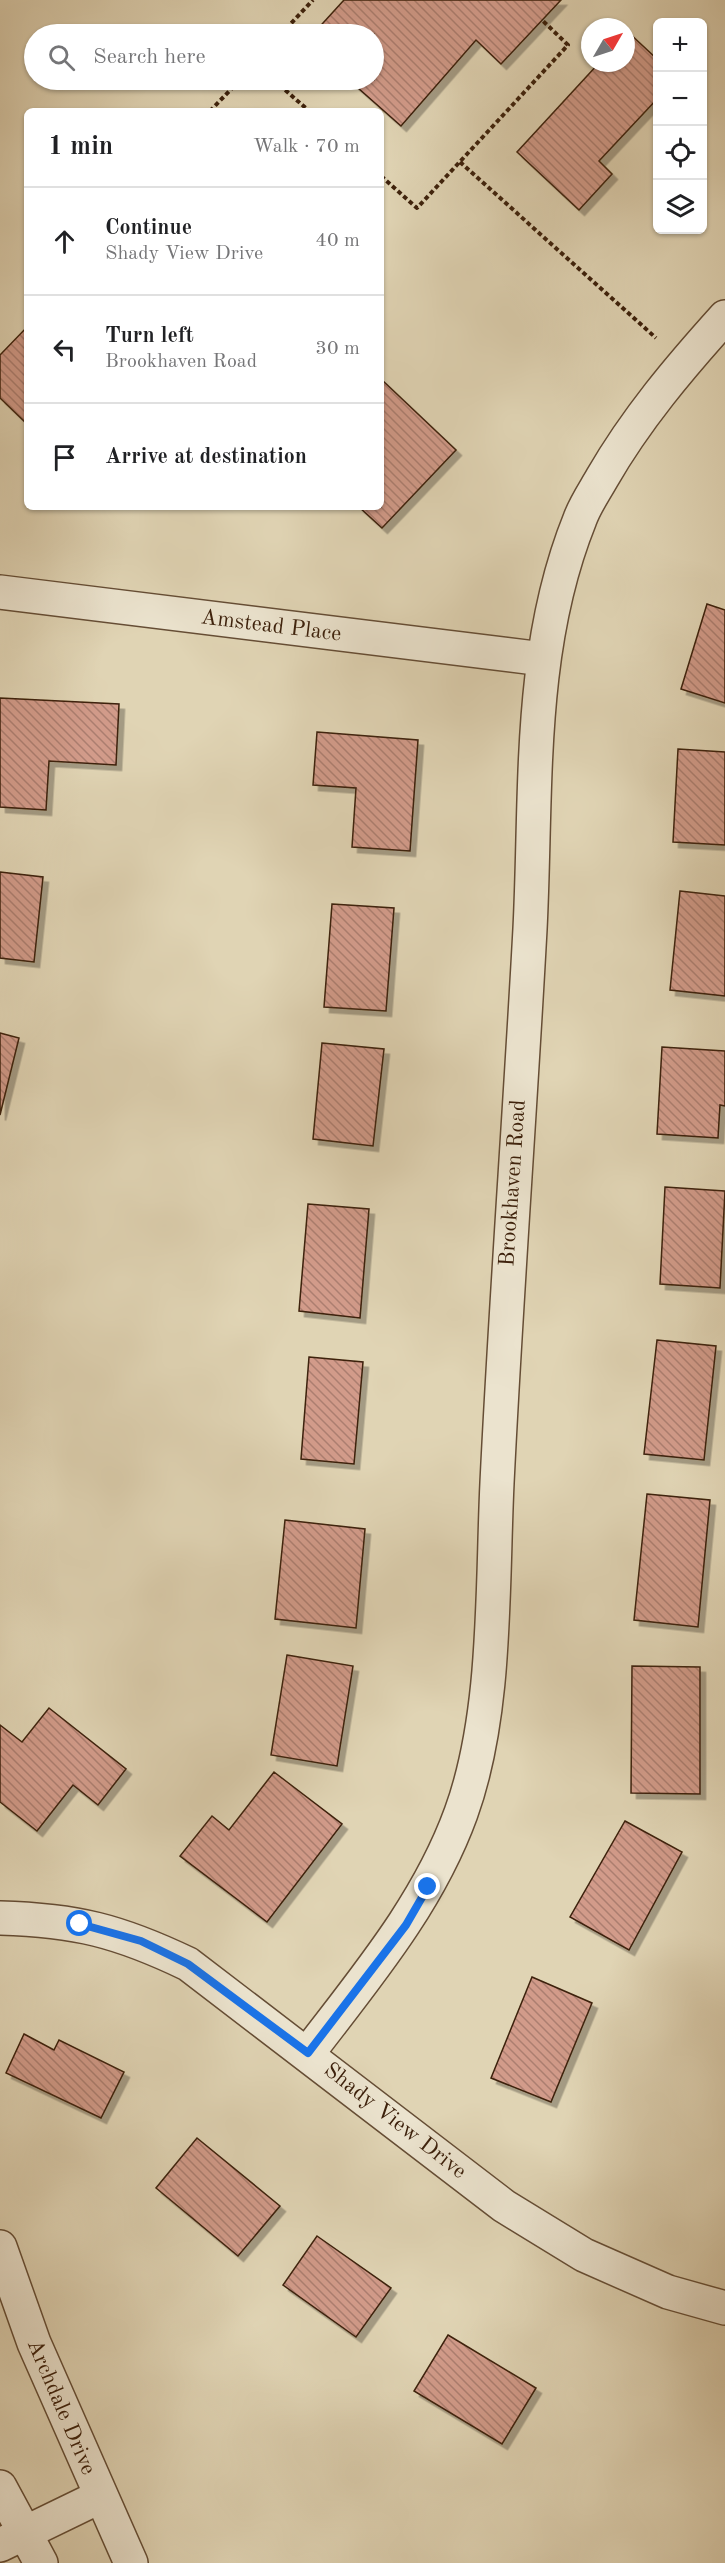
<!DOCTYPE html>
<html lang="en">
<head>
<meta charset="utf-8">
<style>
  :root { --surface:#fff; --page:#f6f6f6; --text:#202124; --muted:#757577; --line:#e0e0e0 }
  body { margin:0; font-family:"Old Standard TT",serif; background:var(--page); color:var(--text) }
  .controls { position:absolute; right:18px; top:18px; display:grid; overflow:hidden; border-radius:9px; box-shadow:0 2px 4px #0004 }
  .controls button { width:54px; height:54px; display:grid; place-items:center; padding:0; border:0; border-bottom:2px solid var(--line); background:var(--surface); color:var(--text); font:30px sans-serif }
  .compass { position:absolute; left:581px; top:18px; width:54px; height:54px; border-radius:50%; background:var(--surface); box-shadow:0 2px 4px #0004; rotate:51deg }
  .stop { position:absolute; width:18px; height:18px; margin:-14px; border:4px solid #1a73e8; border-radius:50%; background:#fff }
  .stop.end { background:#1a73e8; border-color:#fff; box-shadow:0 2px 6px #0008 }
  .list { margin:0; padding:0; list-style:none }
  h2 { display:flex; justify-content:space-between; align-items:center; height:78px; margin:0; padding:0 24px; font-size:26px }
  h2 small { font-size:20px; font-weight:400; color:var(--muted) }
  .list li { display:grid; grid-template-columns:39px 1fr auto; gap:18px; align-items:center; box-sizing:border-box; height:108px; padding:0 24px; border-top:2px solid var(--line) }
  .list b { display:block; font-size:22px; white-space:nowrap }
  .list p { margin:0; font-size:20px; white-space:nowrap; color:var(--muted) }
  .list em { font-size:20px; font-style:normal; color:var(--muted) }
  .icon { flex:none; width:33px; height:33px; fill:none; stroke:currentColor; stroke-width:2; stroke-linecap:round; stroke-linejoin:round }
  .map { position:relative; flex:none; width:725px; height:2563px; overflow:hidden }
  .search { position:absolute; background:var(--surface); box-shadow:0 2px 4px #0004; left:24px; top:24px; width:360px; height:66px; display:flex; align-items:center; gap:15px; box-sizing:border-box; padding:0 21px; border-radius:33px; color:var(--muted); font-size:22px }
  .panel { position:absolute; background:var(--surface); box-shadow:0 2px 4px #0004; left:24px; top:108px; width:360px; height:402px; border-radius:9px }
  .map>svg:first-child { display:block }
  .building { fill:url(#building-back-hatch); stroke:#3c200b; stroke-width:1.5; filter:url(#shadow) }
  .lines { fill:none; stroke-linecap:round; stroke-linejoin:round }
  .minor-casing { stroke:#654d35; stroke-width:36 }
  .tertiary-casing { stroke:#654d35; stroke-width:36 }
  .path { stroke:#3c200b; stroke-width:4; stroke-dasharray:4.5 3; stroke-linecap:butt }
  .minor { stroke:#ebe3ce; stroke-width:33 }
  .tertiary { stroke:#ebe3ce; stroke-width:33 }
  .route { stroke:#1a73e8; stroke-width:8 }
  .labels { text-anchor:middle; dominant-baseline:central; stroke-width:5; stroke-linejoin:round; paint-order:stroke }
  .street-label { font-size:22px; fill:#3c200b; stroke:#ebe3ce }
</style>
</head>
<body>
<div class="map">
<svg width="725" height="2563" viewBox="0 0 725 2563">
  <defs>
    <pattern id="building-back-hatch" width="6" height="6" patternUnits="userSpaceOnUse" patternTransform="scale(1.5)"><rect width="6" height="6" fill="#d29b8a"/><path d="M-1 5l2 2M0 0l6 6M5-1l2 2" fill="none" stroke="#ac7e6f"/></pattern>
    <filter id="shadow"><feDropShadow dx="5.5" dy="5.5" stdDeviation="0" flood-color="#0004"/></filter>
  </defs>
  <rect width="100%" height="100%" fill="#e0d4b4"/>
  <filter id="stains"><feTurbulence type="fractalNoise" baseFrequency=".00333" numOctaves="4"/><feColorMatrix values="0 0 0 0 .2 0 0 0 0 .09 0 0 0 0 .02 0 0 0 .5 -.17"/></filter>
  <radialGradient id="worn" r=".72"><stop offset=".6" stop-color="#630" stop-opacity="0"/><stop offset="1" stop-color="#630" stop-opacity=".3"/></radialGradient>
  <g class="building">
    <path d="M344,0H561L501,64L476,40L401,126L349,80H374V34H313Z"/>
    <path d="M628,32L658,60V98L599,161L612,174L579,210L517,152L599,63H626Z"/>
    <path d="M27,327V424L0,398V355Z"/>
    <path d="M381,379L456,450L382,528L359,507H381Z"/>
    <path d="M707,604L725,610V703L681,689Z"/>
    <path d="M0,698L119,704L116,765L49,761L46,810L0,807Z"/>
    <path d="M317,732L418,740L410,851L352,847L356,788L313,785Z"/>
    <path d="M678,749L725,752V845L673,842Z"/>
    <path d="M0,872L43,877L34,962L0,958Z"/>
    <path d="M680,891L725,896V996L670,990Z"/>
    <path d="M332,904L394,908L386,1011L324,1007Z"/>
    <path d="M0,1033L19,1038L0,1115Z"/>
    <path d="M322,1043L384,1049L373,1146L313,1139Z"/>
    <path d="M662,1047L725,1051V1106L720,1105L718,1138L657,1134Z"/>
    <path d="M665,1187L725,1191L720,1288L660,1284Z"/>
    <path d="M308,1204L369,1209L360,1318L299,1311Z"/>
    <path d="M657,1340L716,1346L704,1460L644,1454Z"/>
    <path d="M309,1357L363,1362L354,1464L301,1459Z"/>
    <path d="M647,1494L710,1500L698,1627L634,1620Z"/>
    <path d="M285,1520L365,1529L356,1628L275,1619Z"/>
    <path d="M287,1655L353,1666L337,1766L271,1755Z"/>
    <path d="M632,1666L700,1667V1794L631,1793Z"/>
    <path d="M49,1708L126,1769L98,1805L73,1785L37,1831L0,1802V1725L22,1742Z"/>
    <path d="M274,1772L342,1824L267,1922L180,1856L212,1816L229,1830Z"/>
    <path d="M625,1821L682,1852L629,1950L570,1917Z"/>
    <path d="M532,1977L592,2003L551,2102L491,2078Z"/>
    <path d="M24,2034L54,2050L59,2040L124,2072L101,2118L6,2073Z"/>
    <path d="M197,2138L280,2206L238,2256L156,2188Z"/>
    <path d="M317,2236L391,2288L356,2337L283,2285Z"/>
    <path d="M448,2335L536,2388L502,2444L414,2391Z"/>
  </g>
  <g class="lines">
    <g class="minor-casing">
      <g id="minor">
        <path d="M0,592L543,659"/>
        <path d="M0,1918C76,1920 119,1931 188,1964L504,2206L584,2255L668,2292L725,2308"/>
        <path d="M308,2053C366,1977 428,1904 461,1813C497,1714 492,1588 497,1483C506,1298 520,1114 530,929C537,791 527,650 580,519C585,505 594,492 602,478C636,419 679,368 725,317"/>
        <path d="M0,2545L99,2497"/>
      </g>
    </g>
    <g class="tertiary-casing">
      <g id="tertiary">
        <path d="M0,2247L34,2343L131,2563"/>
        <path d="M0,2487L41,2563"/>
      </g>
    </g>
    <g class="path">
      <path d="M281,34L313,0"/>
      <path d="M274,80L309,111"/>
      <path d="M210,111L240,80"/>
      <path d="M460,162L656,338"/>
      <path d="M381,176L417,208L568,45L542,20"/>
    </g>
    <use href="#minor" class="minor"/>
    <use href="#tertiary" class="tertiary"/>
  </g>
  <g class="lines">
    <path class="route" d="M80,1924L141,1941L188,1964L308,2053L406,1925L428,1887"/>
  </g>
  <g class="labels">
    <g class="street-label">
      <text transform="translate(271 626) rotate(7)">Amstead Place</text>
      <text transform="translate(513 1183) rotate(-86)">Brookhaven Road</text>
      <text transform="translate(395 2121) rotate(38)">Shady View Drive</text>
      <text transform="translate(61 2407) rotate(67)">Archdale Drive</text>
    </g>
  </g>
  <rect width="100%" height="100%" filter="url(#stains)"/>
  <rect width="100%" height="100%" fill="url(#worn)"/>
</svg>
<div class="controls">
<button>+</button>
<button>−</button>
<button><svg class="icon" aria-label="locate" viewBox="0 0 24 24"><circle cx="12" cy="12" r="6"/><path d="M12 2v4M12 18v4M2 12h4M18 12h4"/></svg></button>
<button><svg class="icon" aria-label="layers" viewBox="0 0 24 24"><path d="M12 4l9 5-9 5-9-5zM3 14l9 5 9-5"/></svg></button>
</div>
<svg class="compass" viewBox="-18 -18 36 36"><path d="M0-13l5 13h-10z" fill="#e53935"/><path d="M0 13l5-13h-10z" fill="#757577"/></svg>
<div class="stop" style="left:80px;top:1924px"></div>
<div class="stop end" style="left:428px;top:1887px"></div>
<div class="search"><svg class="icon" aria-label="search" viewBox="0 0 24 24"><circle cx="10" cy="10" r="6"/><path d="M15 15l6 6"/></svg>Search here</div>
<section class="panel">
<h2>1 min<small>Walk · 70 m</small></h2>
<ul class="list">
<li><svg class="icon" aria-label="ahead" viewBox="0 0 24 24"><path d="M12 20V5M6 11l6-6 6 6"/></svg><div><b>Continue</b><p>Shady View Drive</p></div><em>40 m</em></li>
<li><svg class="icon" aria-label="left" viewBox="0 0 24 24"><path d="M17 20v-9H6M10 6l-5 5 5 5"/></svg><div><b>Turn left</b><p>Brookhaven Road</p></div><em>30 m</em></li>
<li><svg class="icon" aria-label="arrive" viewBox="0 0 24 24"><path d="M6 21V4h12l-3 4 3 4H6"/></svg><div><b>Arrive at destination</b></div></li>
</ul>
</section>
</div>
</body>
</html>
